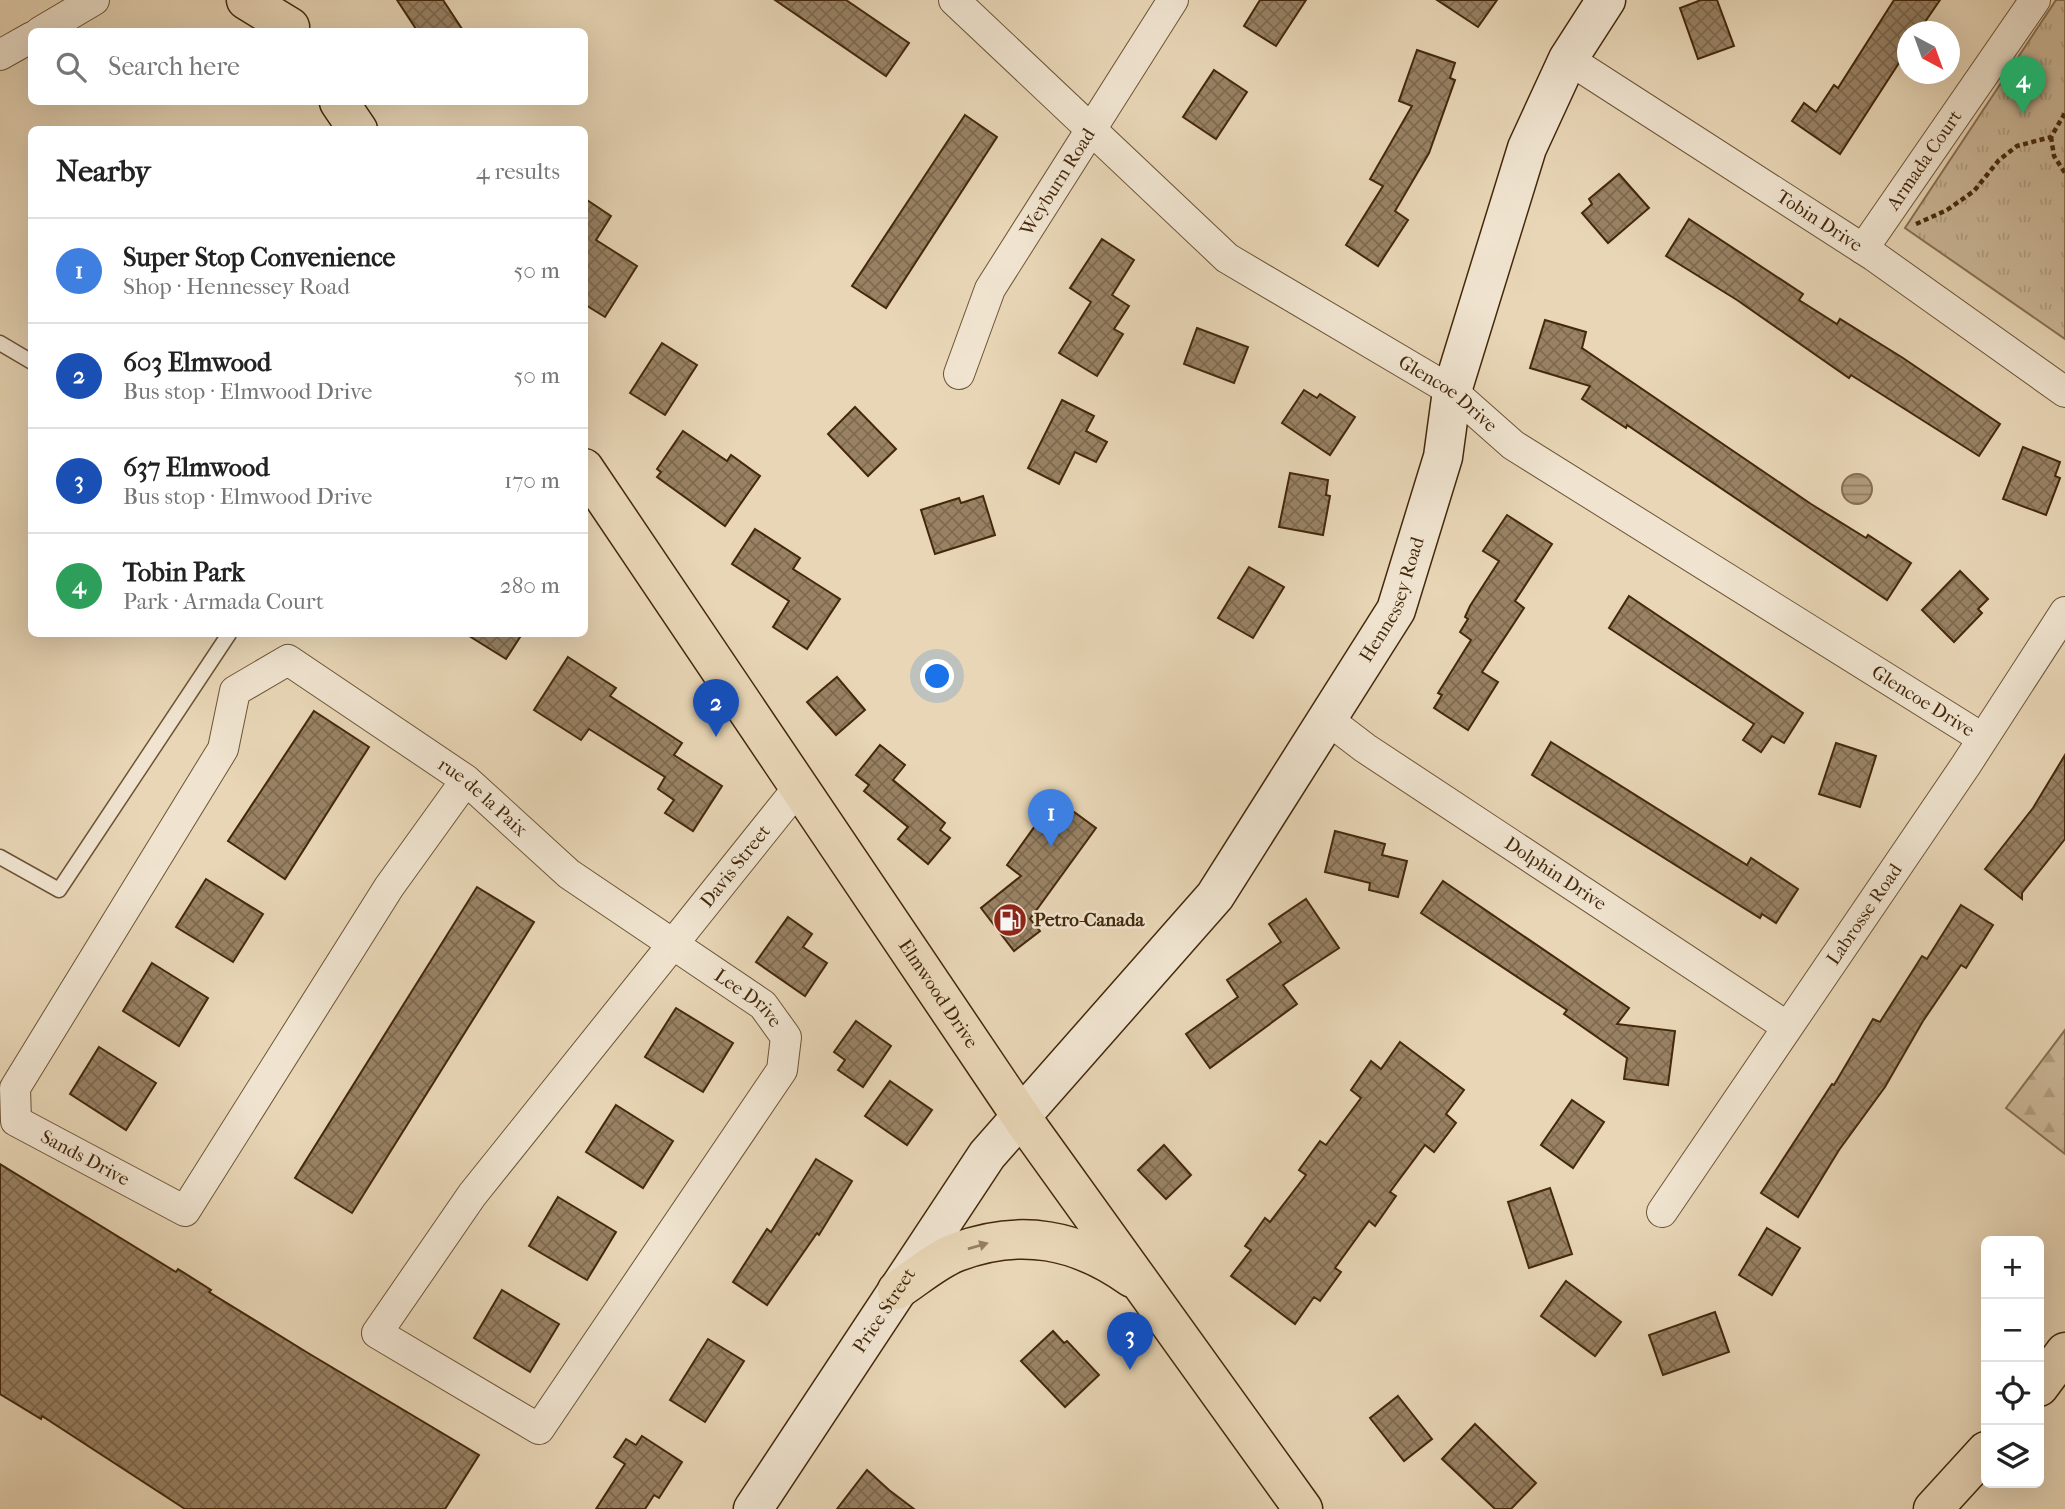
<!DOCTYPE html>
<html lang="en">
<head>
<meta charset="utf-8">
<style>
  :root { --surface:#fff; --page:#f6f6f6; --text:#222; --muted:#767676; --line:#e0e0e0; --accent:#7c3aed }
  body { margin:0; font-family:"IM FELL French Canon",serif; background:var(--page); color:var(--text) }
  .controls { position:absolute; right:21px; bottom:21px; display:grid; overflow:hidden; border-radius:10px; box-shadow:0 7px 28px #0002 }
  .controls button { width:63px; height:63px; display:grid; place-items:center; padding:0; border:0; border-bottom:2px solid var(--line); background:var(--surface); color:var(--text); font:35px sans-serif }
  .compass { position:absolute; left:1897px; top:21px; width:63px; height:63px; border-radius:50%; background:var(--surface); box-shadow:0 7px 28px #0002; rotate:139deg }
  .you { position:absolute; left:938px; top:677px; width:24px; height:24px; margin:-18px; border:5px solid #fff; border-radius:50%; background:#1a73e8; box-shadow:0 0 0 10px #1a73e833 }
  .badge { display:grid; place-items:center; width:46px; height:46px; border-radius:50%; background:var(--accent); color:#fff; font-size:23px; font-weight:700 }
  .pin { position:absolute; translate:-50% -58px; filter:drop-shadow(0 2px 4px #0008) }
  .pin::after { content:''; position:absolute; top:37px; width:24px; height:21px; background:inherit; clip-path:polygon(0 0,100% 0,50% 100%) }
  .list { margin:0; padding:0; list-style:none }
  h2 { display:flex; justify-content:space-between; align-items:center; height:91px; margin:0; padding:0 28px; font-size:30px }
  h2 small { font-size:23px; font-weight:400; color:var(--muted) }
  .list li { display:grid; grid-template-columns:46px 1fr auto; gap:21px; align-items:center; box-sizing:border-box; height:105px; padding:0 28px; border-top:2px solid var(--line) }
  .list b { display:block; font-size:26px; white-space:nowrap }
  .list p { margin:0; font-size:23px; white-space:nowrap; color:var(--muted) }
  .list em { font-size:23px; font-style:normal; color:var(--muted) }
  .icon { flex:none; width:38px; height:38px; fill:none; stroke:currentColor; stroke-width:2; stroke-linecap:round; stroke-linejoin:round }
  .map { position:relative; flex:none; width:2065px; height:1509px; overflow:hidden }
  .search { position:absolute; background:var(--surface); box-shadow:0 7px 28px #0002; left:28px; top:28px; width:560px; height:77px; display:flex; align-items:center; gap:18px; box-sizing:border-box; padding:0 24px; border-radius:10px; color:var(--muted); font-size:26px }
  .panel { position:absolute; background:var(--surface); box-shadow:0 7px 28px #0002; left:28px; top:126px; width:560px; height:511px; border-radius:10px }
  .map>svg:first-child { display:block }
  .forest { fill:url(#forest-firs); stroke:#887052; stroke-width:2 }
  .park { fill:url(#park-tufts); stroke:#887052; stroke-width:2 }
  .water { fill:url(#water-rules); stroke:#856d4f; stroke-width:2 }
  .building { fill:url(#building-cross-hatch); stroke:#44280b; stroke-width:2 }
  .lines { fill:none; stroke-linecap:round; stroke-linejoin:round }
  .lane-casing { stroke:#6d5436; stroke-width:17 }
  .street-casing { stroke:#6d5436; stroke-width:32 }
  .secondary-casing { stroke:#44280b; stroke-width:41 }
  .primary-casing { stroke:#44280b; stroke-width:41 }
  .highway-casing { stroke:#44280b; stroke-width:41 }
  .path { stroke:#44280b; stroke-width:4.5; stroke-dasharray:5 3.5; stroke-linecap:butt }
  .lane { stroke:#f0e4d0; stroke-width:14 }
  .street { stroke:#f0e4d0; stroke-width:30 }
  .secondary { stroke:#f0e4d0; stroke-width:38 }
  .primary { stroke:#e8d6b6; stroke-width:38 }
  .highway { stroke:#e8d6b6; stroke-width:38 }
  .oneway { fill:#967f60 }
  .labels { text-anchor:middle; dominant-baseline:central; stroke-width:5; stroke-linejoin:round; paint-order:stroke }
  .street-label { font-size:19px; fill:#44280b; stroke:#f0e4d0 }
  .poi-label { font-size:19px; font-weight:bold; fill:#44280b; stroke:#f0e4d0; text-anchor:start }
</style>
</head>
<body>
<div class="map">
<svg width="2065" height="1509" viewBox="0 0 2065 1509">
  <defs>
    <pattern id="forest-firs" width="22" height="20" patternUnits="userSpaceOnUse" patternTransform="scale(1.75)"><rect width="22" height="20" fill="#ccb899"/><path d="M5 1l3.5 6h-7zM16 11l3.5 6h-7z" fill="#b09e82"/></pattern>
    <pattern id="park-tufts" width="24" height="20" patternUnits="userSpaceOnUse" patternTransform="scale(1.75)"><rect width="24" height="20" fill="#ccb899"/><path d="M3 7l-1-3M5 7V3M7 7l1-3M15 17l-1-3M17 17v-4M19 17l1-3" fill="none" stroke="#b09e82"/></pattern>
    <pattern id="water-rules" width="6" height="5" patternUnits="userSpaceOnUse" patternTransform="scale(1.75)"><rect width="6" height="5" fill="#b09b7c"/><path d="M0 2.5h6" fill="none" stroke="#917e64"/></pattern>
    <pattern id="building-cross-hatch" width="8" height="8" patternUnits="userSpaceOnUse" patternTransform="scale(1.75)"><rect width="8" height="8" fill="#998264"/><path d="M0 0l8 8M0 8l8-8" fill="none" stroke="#7e6a51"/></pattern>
  </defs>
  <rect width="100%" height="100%" fill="#e8d6b6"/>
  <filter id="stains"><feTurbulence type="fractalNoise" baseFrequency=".00286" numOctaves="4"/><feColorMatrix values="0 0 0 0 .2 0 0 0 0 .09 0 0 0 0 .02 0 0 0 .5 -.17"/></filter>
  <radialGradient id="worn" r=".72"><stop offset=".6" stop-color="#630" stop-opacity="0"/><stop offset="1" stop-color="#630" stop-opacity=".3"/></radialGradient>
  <path class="forest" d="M2065,1030V1154L2006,1108Z"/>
  <path class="park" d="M2056,0H2065V339L1905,228Z"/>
  <circle class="water" cx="1857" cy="489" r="15"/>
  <g class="building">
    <path d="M397,0H443L464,32H418Z"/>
    <path d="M775,0H846L909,43L886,76Z"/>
    <path d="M1260,0H1306L1276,46L1244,26Z"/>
    <path d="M1437,0H1497L1478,27Z"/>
    <path d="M1701,0H1717L1734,46L1698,59L1680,8Z"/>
    <path d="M1894,0H1940L1918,32H1908V49L1840,154L1792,121L1804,103L1816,112L1834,85L1838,88Z"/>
    <path d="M1417,50L1455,63L1450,78L1455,80L1429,153L1395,211L1408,220L1378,266L1346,245L1383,186L1370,179L1412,106L1399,101Z"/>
    <path d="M1214,70L1247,92L1216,139L1183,117Z"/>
    <path d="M965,115L997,137L886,308L852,286Z"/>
    <path d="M1619,174L1649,208L1608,243L1582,213L1592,204L1589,199Z"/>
    <path d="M584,198L611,216L596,240L637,266L605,317L584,304Z"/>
    <path d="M1689,219L1803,294L1799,300L1837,324L1840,319L1903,358L2000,424L1979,456L1851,375L1849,378L1737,300L1666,256Z"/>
    <path d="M1102,239L1134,260L1112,295L1129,306L1114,329L1123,334L1097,376L1059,353L1091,302L1070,288Z"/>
    <path d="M1545,320L1586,332L1582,348L1811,504L1866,538L1868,535L1911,563L1887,600L1627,425L1626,428L1582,399L1590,386L1530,368Z"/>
    <path d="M1197,328L1248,347L1234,383L1184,364Z"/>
    <path d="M662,343L697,365L665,415L630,393Z"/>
    <path d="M1304,390L1317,398L1320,394L1355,417L1330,455L1282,423Z"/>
    <path d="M1062,400L1094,416L1086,431L1107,442L1096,462L1075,452L1059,484L1028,468Z"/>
    <path d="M855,407L896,449L868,476L828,434Z"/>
    <path d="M683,431L727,461L731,455L760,476L725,526L657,477L661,472L657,469Z"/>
    <path d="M2023,447L2060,462L2055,476L2060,478L2046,515L2003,499Z"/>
    <path d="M1290,473L1328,480L1326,495L1330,496L1323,535L1279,527Z"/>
    <path d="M983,496L995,535L935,554L921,510L959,498L961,503Z"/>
    <path d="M1507,515L1552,544L1515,601L1524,608L1482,672L1498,682L1468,730L1434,708L1442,695L1438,693L1471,640L1460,632L1468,619L1465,617L1470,606L1499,561L1483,551Z"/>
    <path d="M755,529L800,558L793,569L840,599L807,649L773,627L789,601L732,564Z"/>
    <path d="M1249,567L1284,587L1253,638L1218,618Z"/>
    <path d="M1960,571L1988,599L1978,609L1982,613L1954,642L1922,610Z"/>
    <path d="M1629,596L1803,713L1784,743L1772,736L1761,752L1743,740L1754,724L1609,628Z"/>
    <path d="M466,634H522L506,659Z"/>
    <path d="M568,657L616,688L610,696L682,743L674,755L722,786L693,831L665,813L674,800L658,789L665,777L589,729L581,740L534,710Z"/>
    <path d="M837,677L865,710L836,735L807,702Z"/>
    <path d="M314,711L369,747L285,879L228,841Z"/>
    <path d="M1551,742L1747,865L1751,858L1798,889L1776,923L1762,914L1760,918L1532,775Z"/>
    <path d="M1836,743L1876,756L1860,807L1819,794Z"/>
    <path d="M880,745L905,765L893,780L945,823L940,830L950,838L928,864L898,839L908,827L864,791L869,785L856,775Z"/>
    <path d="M2065,755V839L2022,893V899L1985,869L2033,808Z"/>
    <path d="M1055,798L1096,828L1030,919L1040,931L1014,951L981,908L1021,876L1007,865Z"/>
    <path d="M1335,831L1385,844L1382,855L1407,861L1398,897L1369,890L1370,883L1325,872Z"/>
    <path d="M206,879L263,914L233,962L176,927Z"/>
    <path d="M1443,881L1629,1008L1617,1024L1675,1031L1668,1085L1624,1079L1627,1058L1564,1014L1567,1010L1421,913Z"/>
    <path d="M477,887L534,922L352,1213L295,1178Z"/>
    <path d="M1306,899L1339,948L1283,985L1297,1004L1210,1068L1186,1034L1238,997L1227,980L1281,942L1269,924Z"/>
    <path d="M1961,905L1993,925L1966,968L1961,965L1923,1021L1885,1087L1839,1150L1798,1217L1761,1193L1832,1084L1834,1085L1873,1019L1880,1022L1922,956L1927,959Z"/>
    <path d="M788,917L812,934L803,947L827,963L805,996L756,962Z"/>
    <path d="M152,963L208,998L179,1046L123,1011Z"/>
    <path d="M676,1008L733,1043L703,1092L645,1057Z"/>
    <path d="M856,1021L891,1046L863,1087L838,1070L845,1060L834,1052Z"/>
    <path d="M1400,1042L1464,1090L1446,1114L1456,1123L1434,1152L1425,1145L1390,1192L1396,1196L1375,1226L1369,1221L1335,1268L1341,1272L1320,1301L1314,1297L1295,1324L1231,1276L1251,1250L1245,1246L1265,1218L1270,1222L1306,1175L1299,1170L1320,1141L1326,1145L1361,1098L1351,1090L1371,1061L1381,1069Z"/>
    <path d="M99,1047L156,1083L126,1130L70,1094Z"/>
    <path d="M890,1081L932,1110L907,1145L865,1116Z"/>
    <path d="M1572,1100L1604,1122L1573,1168L1541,1145Z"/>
    <path d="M616,1105L673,1141L643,1188L586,1152Z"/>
    <path d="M1164,1145L1191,1175L1166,1199L1138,1170Z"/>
    <path d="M816,1159L852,1181L819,1235L817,1233L767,1305L733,1282L767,1229L771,1232Z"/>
    <path d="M0,1164L176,1272L178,1269L211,1290L209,1292L308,1353L479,1455L445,1509H185L42,1416L41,1419L0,1394Z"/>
    <path d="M1550,1188L1572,1254L1529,1268L1508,1202Z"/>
    <path d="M558,1197L616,1232L587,1280L529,1246Z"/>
    <path d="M1767,1228L1800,1248L1772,1295L1739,1275Z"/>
    <path d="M1566,1281L1621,1322L1595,1356L1541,1316Z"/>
    <path d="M502,1290L559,1324L530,1372L474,1338Z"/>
    <path d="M1715,1312L1729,1352L1663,1375L1649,1335Z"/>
    <path d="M1053,1331L1064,1343L1067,1341L1099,1375L1065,1407L1021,1361Z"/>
    <path d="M708,1339L744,1361L705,1422L670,1400Z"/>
    <path d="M1398,1396L1432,1439L1404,1461L1370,1418Z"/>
    <path d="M1475,1424L1536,1483L1511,1509H1495L1442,1459Z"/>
    <path d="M642,1436L682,1462L659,1498L654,1495L645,1509H596L625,1464L614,1457L626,1439L636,1445Z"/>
    <path d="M867,1470L889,1490L914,1509H837Z"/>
  </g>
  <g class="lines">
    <g class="lane-casing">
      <g id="lane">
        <path d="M0,343L32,362"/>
        <path d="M0,857L59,890L229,634"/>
      </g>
    </g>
    <g class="street-casing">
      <g id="street">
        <path id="s1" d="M954,0L1227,258L1452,391L1513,445L1982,738"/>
        <path d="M40,32L94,0"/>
        <path d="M0,55L32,37"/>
        <path id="s2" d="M1568,59L1874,256L2065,392"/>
        <path id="s3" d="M1863,249L2035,0"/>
        <path id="s4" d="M959,374L990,289L1173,0"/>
        <path id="s5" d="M1327,719L1365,748L1786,1026"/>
        <path id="s6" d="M466,780L389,887L185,1211L16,1121L15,1088L223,749L235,691L288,660L466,780L569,874L763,1005L786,1037L782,1070L539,1429L377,1333L472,1195L798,788"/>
        <path id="s7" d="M1662,1212L1966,765L2065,612"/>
      </g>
    </g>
    <g class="secondary-casing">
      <g id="secondary">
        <path id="s8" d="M753,1509L987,1155L1215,896L1396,610L1443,457L1452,391L1527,148L1568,59L1606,0"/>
      </g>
    </g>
    <g class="primary-casing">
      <g id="primary">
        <path d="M246,0L290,27"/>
        <path d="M339,102L358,130"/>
        <path id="s9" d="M584,468L1022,1118L1303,1509"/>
        <path d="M897,1290C916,1278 936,1260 957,1252C1021,1228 1077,1239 1132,1278"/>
      </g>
    </g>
    <g class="highway-casing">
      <g id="highway">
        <path d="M2039,1387L2065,1352"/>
        <path d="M1933,1509L1986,1451"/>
      </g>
    </g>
    <g class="path">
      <path d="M2051,137L2054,156L2065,173"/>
      <path d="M1916,224L1947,210L1974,191L1999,160L2017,146L2051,137L2065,113"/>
    </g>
    <use href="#lane" class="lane"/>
    <use href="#street" class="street"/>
    <use href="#secondary" class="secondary"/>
    <use href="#primary" class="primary"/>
    <use href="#highway" class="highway"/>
  </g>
  <defs><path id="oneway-solid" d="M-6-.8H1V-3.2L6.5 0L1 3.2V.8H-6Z" transform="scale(1.75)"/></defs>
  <use class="oneway" href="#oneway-solid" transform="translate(978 1246) rotate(-16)"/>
  <defs>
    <g id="fuel-disc" transform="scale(1.75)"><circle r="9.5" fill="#8f2418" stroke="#f0e4d0"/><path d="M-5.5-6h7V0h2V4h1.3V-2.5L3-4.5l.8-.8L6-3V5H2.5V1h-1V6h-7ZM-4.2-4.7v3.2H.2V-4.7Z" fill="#fff"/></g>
  </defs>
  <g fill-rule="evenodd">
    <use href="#fuel-disc" x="1010" y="920"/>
  </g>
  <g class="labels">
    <g class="street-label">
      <text stroke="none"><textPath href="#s3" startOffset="108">Armada Court</textPath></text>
      <text stroke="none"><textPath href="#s4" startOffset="217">Weyburn Road</textPath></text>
      <text stroke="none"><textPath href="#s2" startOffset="299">Tobin Drive</textPath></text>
      <text stroke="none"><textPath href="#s1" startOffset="635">Glencoe Drive</textPath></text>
      <text stroke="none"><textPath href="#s8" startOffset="1116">Hennessey Road</textPath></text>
      <text stroke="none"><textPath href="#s1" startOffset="1202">Glencoe Drive</textPath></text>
      <text stroke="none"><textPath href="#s6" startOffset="1496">rue de la Paix</textPath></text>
      <text stroke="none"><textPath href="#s6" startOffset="3129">Davis Street</textPath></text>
      <text stroke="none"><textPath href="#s5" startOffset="276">Dolphin Drive</textPath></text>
      <text stroke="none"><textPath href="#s7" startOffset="360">Labrosse Road</textPath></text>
      <text stroke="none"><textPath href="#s9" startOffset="634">Elmwood Drive</textPath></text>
      <text stroke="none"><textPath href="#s6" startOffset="1830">Lee Drive</textPath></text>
      <text transform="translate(85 1158) rotate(28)">Sands Drive</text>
      <text stroke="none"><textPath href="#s8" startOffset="238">Price Street</textPath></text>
    </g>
    <g class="poi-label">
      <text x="1034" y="920">Petro-Canada</text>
    </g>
  </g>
  <rect width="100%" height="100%" filter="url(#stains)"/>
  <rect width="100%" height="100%" fill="url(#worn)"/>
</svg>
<div class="controls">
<button>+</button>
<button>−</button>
<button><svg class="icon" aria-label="locate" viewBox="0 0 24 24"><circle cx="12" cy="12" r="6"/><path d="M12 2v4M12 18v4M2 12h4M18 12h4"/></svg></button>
<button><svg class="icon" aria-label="layers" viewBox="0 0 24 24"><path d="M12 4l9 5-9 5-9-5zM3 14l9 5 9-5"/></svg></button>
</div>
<svg class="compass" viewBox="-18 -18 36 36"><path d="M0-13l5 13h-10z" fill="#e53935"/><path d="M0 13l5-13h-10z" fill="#767676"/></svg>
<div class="you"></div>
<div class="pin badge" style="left:1051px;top:847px;background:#3f7fe0">1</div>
<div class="pin badge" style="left:716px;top:737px;background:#1a4fb4">2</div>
<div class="pin badge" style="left:1130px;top:1370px;background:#1a4fb4">3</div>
<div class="pin badge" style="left:2023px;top:114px;background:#2e9e5b">4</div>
<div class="search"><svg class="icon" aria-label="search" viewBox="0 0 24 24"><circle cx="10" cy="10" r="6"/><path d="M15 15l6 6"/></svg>Search here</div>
<section class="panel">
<h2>Nearby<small>4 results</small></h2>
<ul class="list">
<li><span class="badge" style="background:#3f7fe0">1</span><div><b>Super Stop Convenience</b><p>Shop · Hennessey Road</p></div><em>50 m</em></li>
<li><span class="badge" style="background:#1a4fb4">2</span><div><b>603 Elmwood</b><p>Bus stop · Elmwood Drive</p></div><em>50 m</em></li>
<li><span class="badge" style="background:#1a4fb4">3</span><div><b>637 Elmwood</b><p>Bus stop · Elmwood Drive</p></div><em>170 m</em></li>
<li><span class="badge" style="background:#2e9e5b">4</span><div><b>Tobin Park</b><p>Park · Armada Court</p></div><em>280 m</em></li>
</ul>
</section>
</div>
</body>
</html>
